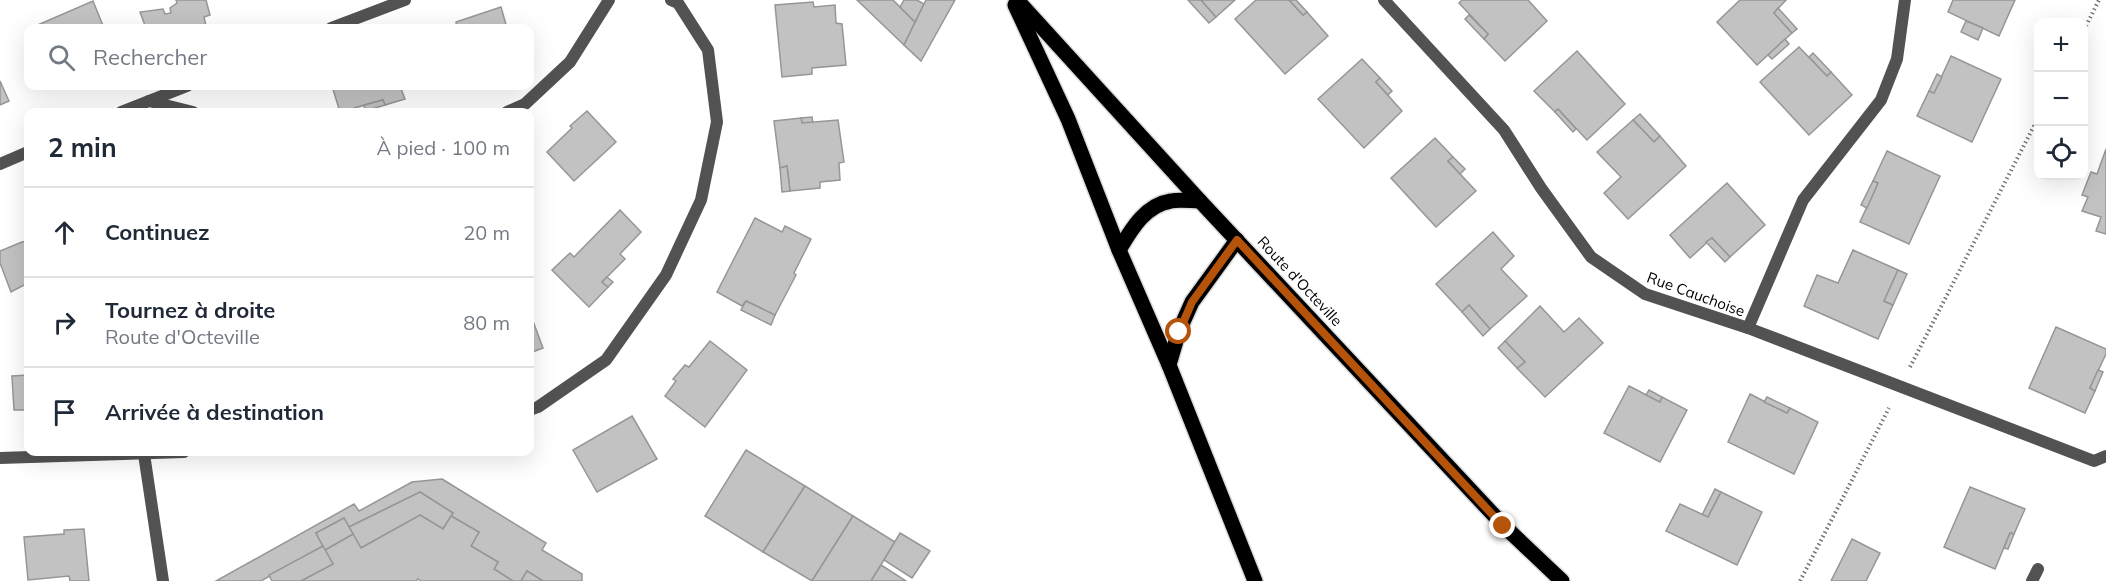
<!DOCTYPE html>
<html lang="fr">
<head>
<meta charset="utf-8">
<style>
  :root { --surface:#fff; --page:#f6f6f7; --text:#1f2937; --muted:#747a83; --line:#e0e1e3 }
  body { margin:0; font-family:Mulish,sans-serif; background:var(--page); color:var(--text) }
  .controls { position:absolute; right:18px; top:18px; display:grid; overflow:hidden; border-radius:12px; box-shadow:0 6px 24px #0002 }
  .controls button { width:54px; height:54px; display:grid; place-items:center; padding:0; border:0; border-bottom:2px solid var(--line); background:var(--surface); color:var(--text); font:30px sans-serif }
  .stop { position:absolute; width:18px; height:18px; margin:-14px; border:4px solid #b45309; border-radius:50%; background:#fff }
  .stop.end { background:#b45309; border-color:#fff; box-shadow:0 2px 6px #0008 }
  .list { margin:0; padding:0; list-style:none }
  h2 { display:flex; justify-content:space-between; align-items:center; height:78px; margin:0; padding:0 24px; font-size:26px }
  h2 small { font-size:20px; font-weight:400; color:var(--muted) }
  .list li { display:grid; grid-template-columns:39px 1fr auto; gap:18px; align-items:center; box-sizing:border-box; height:90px; padding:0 24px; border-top:2px solid var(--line) }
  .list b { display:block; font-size:22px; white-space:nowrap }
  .list p { margin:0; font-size:20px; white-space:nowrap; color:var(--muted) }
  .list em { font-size:20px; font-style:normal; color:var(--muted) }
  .icon { flex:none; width:33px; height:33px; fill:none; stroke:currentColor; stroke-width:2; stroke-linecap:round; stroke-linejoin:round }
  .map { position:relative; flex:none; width:2106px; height:581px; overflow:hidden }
  .search { position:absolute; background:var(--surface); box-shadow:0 6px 24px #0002; left:24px; top:24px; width:510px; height:66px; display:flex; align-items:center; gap:15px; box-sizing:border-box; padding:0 21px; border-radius:12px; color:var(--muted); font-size:22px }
  .panel { position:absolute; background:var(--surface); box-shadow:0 6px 24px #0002; left:24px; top:108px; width:510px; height:348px; border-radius:12px }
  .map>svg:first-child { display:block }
  .building { fill:#c2c2c2; stroke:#969696; stroke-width:1.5 }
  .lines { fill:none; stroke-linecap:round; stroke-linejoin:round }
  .primary-casing { stroke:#dbdbdb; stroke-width:18 }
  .path { stroke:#747474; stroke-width:4; stroke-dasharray:1.5 3; stroke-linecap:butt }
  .street { stroke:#525252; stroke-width:12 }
  .primary { stroke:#000; stroke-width:15 }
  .route { stroke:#b45309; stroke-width:8 }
  .labels { text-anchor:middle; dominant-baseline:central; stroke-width:4.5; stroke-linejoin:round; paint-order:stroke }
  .street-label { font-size:15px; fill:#000; stroke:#fff }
</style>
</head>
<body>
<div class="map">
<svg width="2106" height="581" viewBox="0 0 2106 581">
  <rect width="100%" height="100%" fill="#fff"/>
  <g class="building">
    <path d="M176,0H206L210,15L204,17L206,26L198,28H146L140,12L163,9L165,14L171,13L170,8L177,3Z"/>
    <path d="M857,0H893L915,22L904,45Z"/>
    <path d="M904,0H917L924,4L915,22L900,7Z"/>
    <path d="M926,0H955L921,61L904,45Z"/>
    <path d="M1188,0H1201L1216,17L1209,23Z"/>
    <path d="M1201,0H1235L1216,17Z"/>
    <path d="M1256,0H1289L1303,15L1307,12L1328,36L1285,74L1235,19Z"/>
    <path d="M1289,0H1296L1307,12L1303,15Z"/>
    <path d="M1462,0H1528L1547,21L1505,61L1484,39L1488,34L1459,3Z"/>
    <path d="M1740,0H1786L1774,13L1792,33L1757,65L1717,22Z"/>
    <path d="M1953,0H2015L1999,36L1948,12Z"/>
    <path d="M93,1L104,28H34L33,27Z"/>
    <path d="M813,2L814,7L835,5L836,23L842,24L846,65L812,68V74L782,77L775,5Z"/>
    <path d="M501,7L507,28H457L456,22Z"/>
    <path d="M1778,8L1797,29L1792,33L1774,13Z"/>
    <path d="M1469,15L1488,34L1484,39L1465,19Z"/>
    <path d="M1966,21L1983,28L1978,40L1961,32Z"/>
    <path d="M1785,39L1789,44L1772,59L1768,55Z"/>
    <path d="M1799,47L1827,76L1831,72L1852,95L1809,135L1760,82Z"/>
    <path d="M1577,51L1625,104L1587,140L1558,109L1555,112L1534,91Z"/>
    <path d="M1813,53L1831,72L1827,76L1809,57Z"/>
    <path d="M1951,56L2001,79L1972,142L1917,116L1929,91L1934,93Z"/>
    <path d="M1362,59L1380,78L1376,82L1402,111L1364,148L1318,99Z"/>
    <path d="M1937,74L1942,77L1934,93L1929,91Z"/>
    <path d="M1380,78L1392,91L1388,95L1376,82Z"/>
    <path d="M0,81L9,101L0,105Z"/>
    <path d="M332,86H400L405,99L385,105L383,100L340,112Z"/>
    <path d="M383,100L385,105L365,111L364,105Z"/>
    <path d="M1558,109L1576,129L1573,132L1555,112Z"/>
    <path d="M587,111L616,142L574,181L547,152L572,128L570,126Z"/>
    <path d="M1640,114L1660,136L1654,142L1633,120Z"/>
    <path d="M812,117L813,123H802L801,118Z"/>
    <path d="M801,118L802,123L838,120L844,162L839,163L840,180L820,182V188L790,191L787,166L780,168L774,121Z"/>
    <path d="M1633,120L1654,142L1660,136L1686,166L1628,219L1604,193L1621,177L1597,152Z"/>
    <path d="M1435,138L1453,157L1448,161L1476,191L1436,227L1391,178Z"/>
    <path d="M2106,149V234L2096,231L2101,217L2082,211L2088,197L2082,195L2091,172L2097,174Z"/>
    <path d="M1887,151L1940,176L1909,244L1860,222L1878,183L1873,181Z"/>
    <path d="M1453,157L1465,169L1460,174L1448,161Z"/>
    <path d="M787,166L790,191L782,192L780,168Z"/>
    <path d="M1873,181L1878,183L1867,208L1861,205Z"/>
    <path d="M1727,183L1765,225L1730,257L1712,238L1690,258L1670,235Z"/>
    <path d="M620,210L641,232L620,254L625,259L602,282L608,287L589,307L552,270L570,253L574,257Z"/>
    <path d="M755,218L782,232L785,226L811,239L794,273L796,275L775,315L746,301L742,306L717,292Z"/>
    <path d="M1493,232L1514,256L1501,269L1527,296L1490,329L1469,305L1462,312L1436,284Z"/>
    <path d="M1712,238L1730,257L1725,262L1706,242Z"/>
    <path d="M28,241V283L11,292L0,263V251L22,242Z"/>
    <path d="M1853,250L1898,270L1884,301L1893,305L1878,339L1804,306L1817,275L1838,283Z"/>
    <path d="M1898,270L1907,274L1893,305L1884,301Z"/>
    <path d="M607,277L613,282L608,287L602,282Z"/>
    <path d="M746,301L775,315L771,325L741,310Z"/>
    <path d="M1469,305L1490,329L1483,336L1462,312Z"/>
    <path d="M1540,306L1564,332L1579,318L1603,343L1545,397L1517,368L1525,362L1505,341Z"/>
    <path d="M530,313L543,348L530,353Z"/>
    <path d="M2056,327L2106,349V354L2090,388L2095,391L2085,413L2029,388Z"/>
    <path d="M710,341L747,370L705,427L665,396L676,381L673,379L685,365L689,367Z"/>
    <path d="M1505,341L1525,362L1517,368L1498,348Z"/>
    <path d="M2098,370L2103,372L2095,391L2090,388Z"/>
    <path d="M28,375V410H14L12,376Z"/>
    <path d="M1629,386L1660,402L1662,397L1687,410L1660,462L1604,433Z"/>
    <path d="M1649,390L1662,397L1660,402L1646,395Z"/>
    <path d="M1750,394L1787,413L1790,408L1818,422L1794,474L1728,442Z"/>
    <path d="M1767,397L1790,408L1787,413L1764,402Z"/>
    <path d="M632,416L657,459L597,492L573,450Z"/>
    <path d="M746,450L805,486L763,552L705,516Z"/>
    <path d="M442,479L546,543L542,550L582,574V581H543L527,571L521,581H513L494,569L498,562L471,546L479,532L451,516L453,513L420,492L349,527L344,518L316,533L323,546L261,581H216L354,504L359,511L412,482Z"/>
    <path d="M805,486L853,516L812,581L763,552Z"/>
    <path d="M1970,487L2025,509L2014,534L2010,533L1995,569L1944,547Z"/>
    <path d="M1715,489L1721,492L1708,517L1702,515Z"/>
    <path d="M420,492L453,513L443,529L420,515L361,548L349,527Z"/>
    <path d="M1721,492L1762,512L1737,565L1666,531L1680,504L1708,517Z"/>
    <path d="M420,515L443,529L451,516L479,532L471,546L498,562L494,569L513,581H421L418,579L416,581H301L333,564L325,550L353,534L361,548Z"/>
    <path d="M853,516L895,542L871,581H812Z"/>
    <path d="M344,518L353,534L325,550L316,533Z"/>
    <path d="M84,529L89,581H70L69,576L28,580L24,537L64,534V530Z"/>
    <path d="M900,533L930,551L912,578L884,560Z"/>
    <path d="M2010,533L2014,534L2008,549L2004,548Z"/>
    <path d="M1852,539L1880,553L1866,581H1831Z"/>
    <path d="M323,546L333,564L301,581H272L269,575Z"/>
    <path d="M881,565L906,581H871Z"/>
    <path d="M527,571L543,581H521Z"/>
  </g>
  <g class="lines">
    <g class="primary-casing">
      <g id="primary">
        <path d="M1017,0L1200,201L1504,526L1562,581"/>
        <path d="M1015,5L1068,119L1119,250L1169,365L1255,581"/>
        <path d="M1119,250C1131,230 1145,205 1171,201C1180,199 1191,201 1200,201"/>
        <path d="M1169,365L1179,331L1192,302L1237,240"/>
      </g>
    </g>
    <g class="path">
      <path d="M2084,30L2099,0"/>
      <path d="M1910,367L2038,118"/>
      <path d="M1800,581L1889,408"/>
    </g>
    <g class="street">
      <path d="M1384,0L1504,130L1541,188L1591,257L1645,294L1748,328L2094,461L2106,456"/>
      <path d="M331,28L405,0"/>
      <path d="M149,101L193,112"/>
      <path d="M121,112L187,86"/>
      <path d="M507,112L525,104L570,62L609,0"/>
      <path d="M0,164L28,152"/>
      <path d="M1748,328L1803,200L1881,100L1897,59L1905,0"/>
      <path d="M530,410L538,407L606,360L666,275L701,200L717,122L708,50L678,3L671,0"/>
      <path d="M144,454L163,581"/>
      <path d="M0,458L184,452"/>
      <path d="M2032,581L2038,569"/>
    </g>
    <use href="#primary" class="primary"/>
  </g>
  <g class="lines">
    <path class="route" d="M1179,332L1192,302L1237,240L1503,526"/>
  </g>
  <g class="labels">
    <g class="street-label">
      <text transform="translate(1300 281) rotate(47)">Route d'Octeville</text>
      <text transform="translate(1696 294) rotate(20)">Rue Cauchoise</text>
    </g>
  </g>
</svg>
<div class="controls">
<button>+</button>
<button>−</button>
<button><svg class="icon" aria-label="locate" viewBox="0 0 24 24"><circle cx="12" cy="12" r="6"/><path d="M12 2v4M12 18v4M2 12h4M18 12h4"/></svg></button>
</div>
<div class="stop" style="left:1179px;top:332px"></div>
<div class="stop end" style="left:1503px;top:526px"></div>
<div class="search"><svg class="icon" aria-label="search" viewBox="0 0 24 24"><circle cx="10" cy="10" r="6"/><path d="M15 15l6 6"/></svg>Rechercher</div>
<section class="panel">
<h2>2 min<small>À pied · 100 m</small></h2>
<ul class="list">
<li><svg class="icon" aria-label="ahead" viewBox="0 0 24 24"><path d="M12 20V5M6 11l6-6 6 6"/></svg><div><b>Continuez</b></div><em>20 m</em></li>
<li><svg class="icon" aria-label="right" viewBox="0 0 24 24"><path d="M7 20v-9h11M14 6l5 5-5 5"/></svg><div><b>Tournez à droite</b><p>Route d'Octeville</p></div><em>80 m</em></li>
<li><svg class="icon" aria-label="arrive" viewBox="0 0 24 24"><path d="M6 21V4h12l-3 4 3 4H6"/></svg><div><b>Arrivée à destination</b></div></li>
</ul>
</section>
</div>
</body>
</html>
